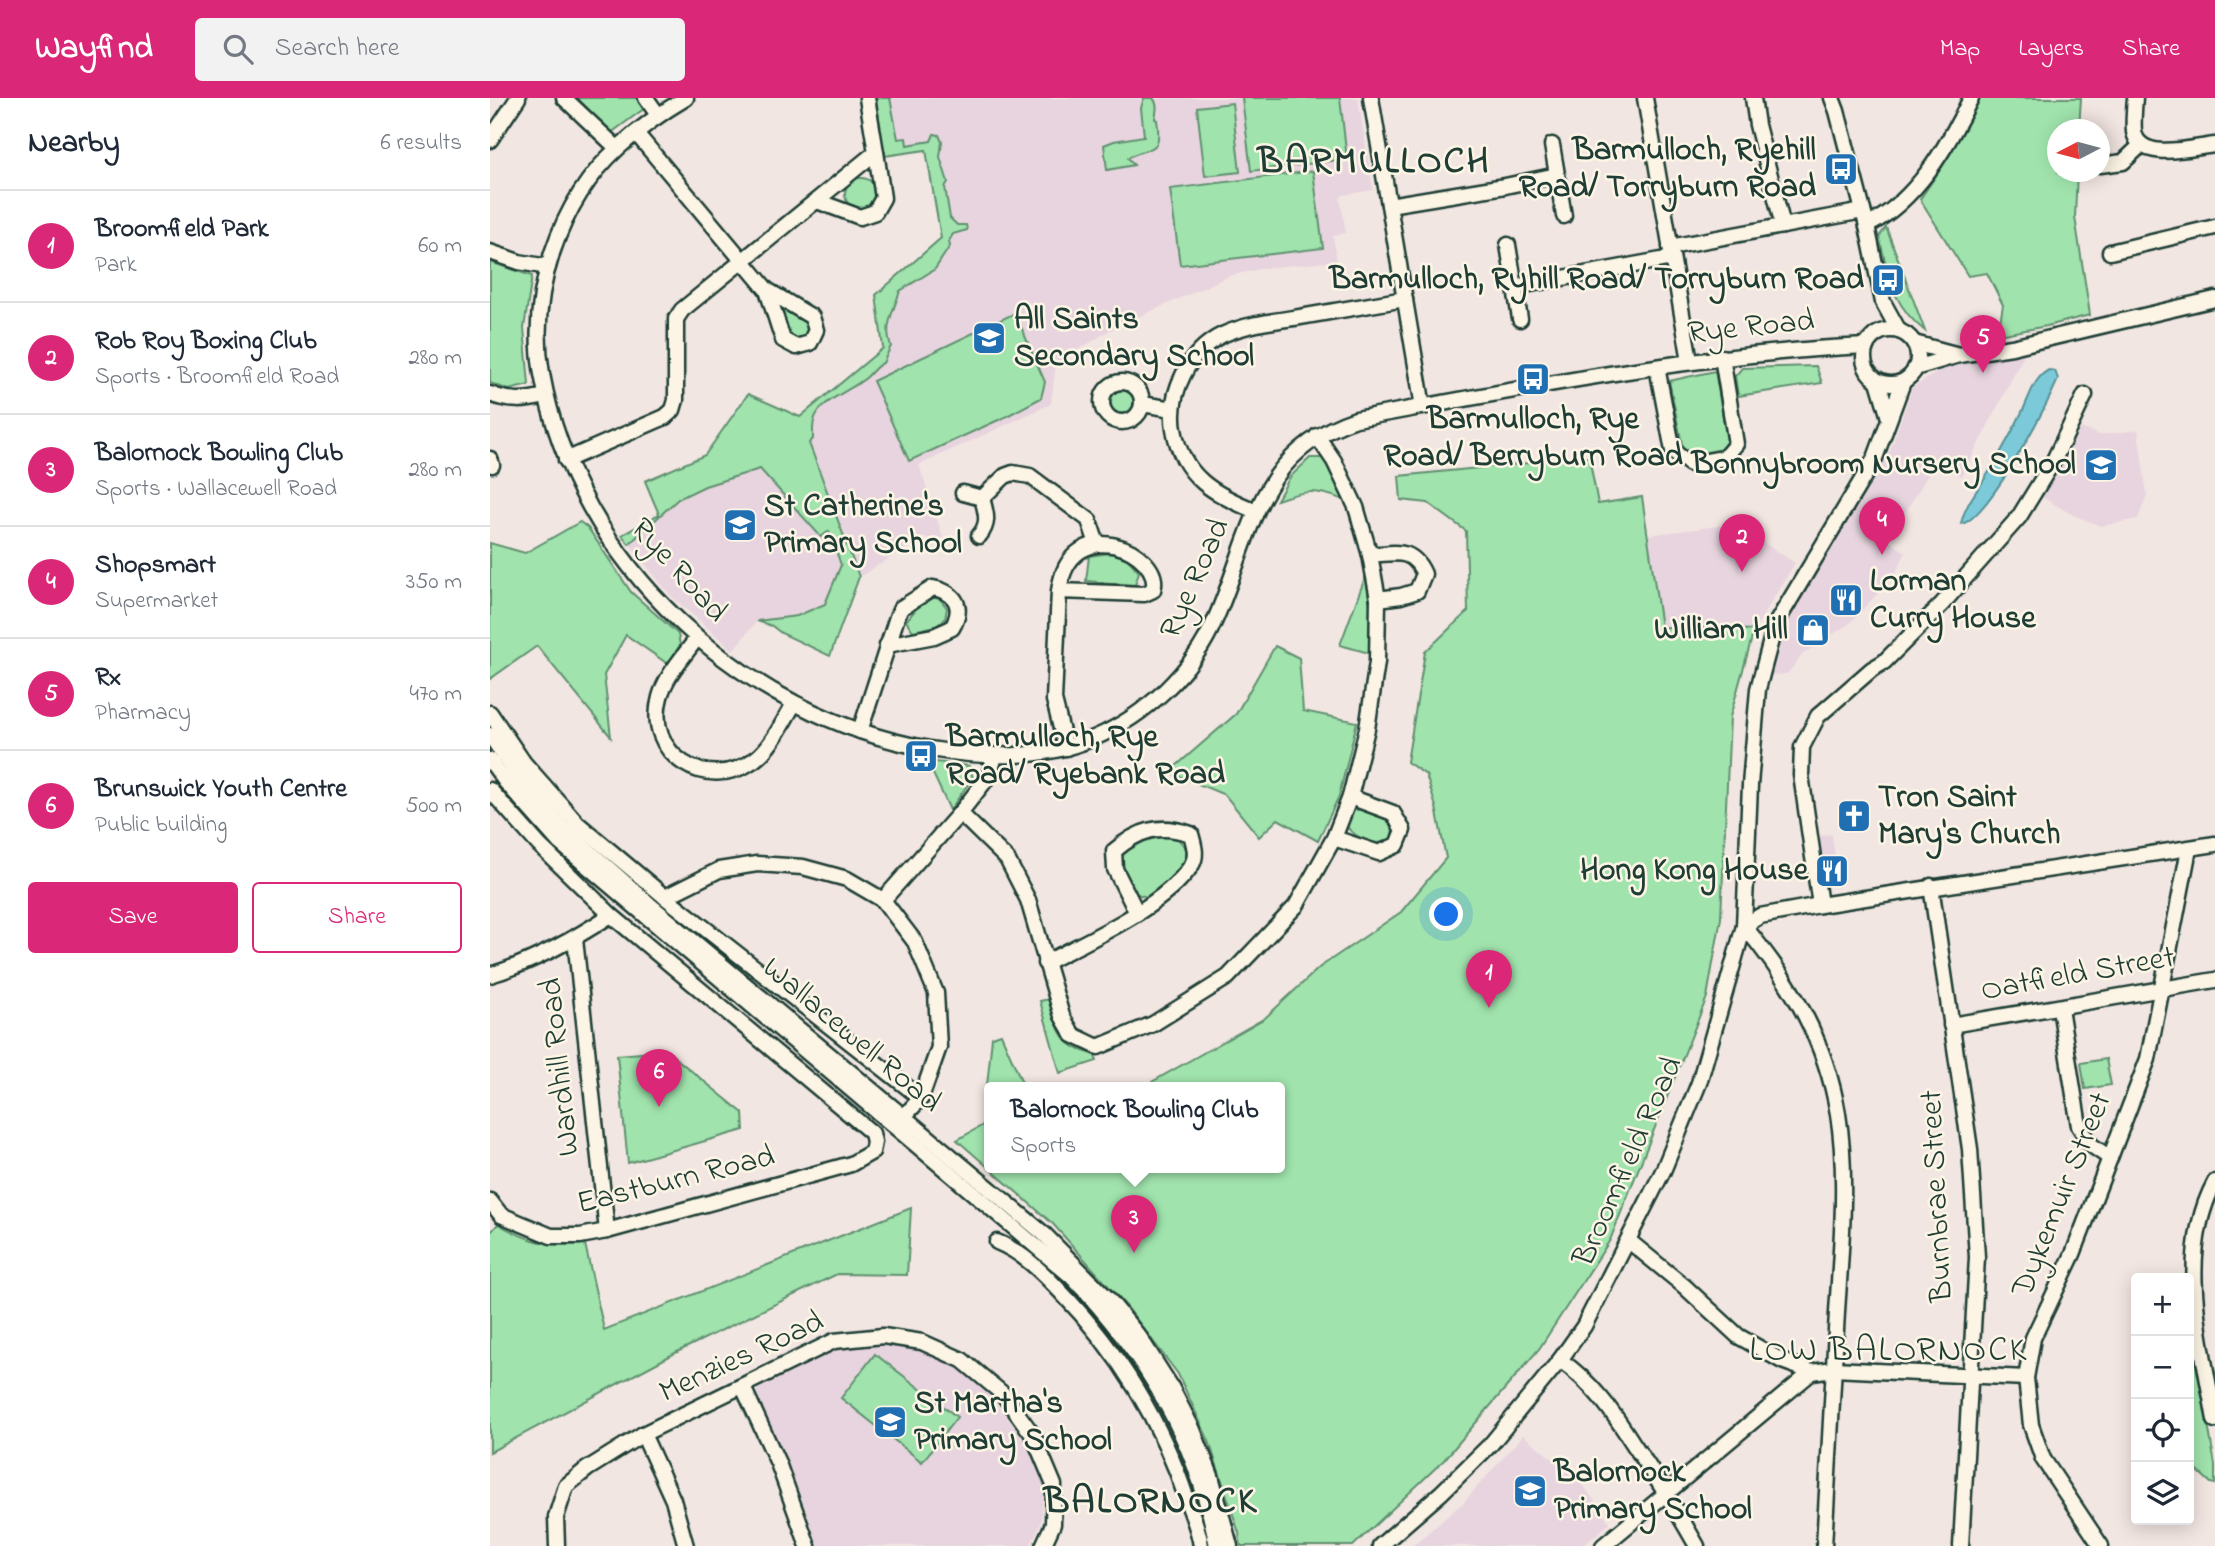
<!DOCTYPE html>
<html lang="en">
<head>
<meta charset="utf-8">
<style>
  :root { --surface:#fff; --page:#f2f2f3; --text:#1f2937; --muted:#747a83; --line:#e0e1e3; --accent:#db2777 }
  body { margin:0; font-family:"Indie Flower",sans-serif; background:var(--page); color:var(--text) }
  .controls { position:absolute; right:21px; bottom:21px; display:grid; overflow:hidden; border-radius:7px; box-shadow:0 4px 18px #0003 }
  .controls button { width:63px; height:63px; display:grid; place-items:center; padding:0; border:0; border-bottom:2px solid var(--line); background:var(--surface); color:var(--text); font:35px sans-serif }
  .compass { position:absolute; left:1557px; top:21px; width:63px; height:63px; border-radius:50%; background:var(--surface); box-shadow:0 4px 18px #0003; rotate:264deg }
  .you { position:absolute; left:957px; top:817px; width:24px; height:24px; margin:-18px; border:5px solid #fff; border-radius:50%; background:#1a73e8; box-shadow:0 0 0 10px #1a73e833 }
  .badge { display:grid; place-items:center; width:46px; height:46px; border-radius:50%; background:var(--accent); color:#fff; font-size:23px; font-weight:700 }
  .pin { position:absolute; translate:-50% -58px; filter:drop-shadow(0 2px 4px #0008) }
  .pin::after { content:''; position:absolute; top:37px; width:24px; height:21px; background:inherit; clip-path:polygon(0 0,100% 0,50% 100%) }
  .popup { position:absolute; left:494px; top:984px; width:301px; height:91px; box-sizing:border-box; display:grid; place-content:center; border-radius:7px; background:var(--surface); filter:drop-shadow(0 2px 5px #0005); font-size:23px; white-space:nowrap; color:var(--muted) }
  .popup b { font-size:26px; color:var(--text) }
  .popup::after { content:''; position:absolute; left:50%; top:100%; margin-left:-14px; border:14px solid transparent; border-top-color:var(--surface) }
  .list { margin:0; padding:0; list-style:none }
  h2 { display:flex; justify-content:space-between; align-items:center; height:91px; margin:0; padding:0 28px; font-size:30px }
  h2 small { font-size:23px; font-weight:400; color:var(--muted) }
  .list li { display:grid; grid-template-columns:46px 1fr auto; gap:21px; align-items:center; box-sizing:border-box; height:112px; padding:0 28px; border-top:2px solid var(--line) }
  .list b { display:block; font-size:26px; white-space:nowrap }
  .list p { margin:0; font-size:23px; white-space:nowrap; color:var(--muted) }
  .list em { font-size:23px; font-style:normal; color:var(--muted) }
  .actions { display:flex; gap:14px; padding:21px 28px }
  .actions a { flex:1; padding:16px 0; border:2px solid var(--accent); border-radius:7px; text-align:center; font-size:24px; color:var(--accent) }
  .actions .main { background:var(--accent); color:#fff }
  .icon { flex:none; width:38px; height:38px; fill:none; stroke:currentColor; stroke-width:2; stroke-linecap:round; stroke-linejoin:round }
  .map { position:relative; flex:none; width:1725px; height:1448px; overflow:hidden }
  header { display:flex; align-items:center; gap:42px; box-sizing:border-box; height:98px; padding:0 35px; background:var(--accent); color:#fff }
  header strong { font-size:33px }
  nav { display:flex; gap:38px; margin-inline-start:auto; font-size:24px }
  .search { width:490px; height:63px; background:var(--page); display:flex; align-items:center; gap:18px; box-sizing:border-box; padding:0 24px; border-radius:7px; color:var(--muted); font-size:26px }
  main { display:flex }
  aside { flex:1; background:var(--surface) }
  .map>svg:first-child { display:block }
  .built { fill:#e7d4de }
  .green { fill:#a0e3ad; stroke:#609070; stroke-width:2 }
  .water { fill:#7bcad9; stroke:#569297; stroke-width:2 }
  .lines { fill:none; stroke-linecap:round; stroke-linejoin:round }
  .minor-casing { stroke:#1f3d34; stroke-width:19 }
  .minor { stroke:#fcf5e5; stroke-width:14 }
  .labels { text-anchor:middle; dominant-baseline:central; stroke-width:5; stroke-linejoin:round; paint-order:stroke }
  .poi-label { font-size:32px; font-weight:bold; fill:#1f3d34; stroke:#fcf5e5; text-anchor:start }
  .street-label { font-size:32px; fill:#1f3d34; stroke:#fcf5e5 }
  .quarter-label { font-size:35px; letter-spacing:2px; fill:#1f3d34; stroke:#fcf5e5 }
  .district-label { font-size:38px; font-weight:bold; letter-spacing:2px; fill:#1f3d34; stroke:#fcf5e5 }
</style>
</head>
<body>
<header>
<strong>Wayfind</strong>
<div class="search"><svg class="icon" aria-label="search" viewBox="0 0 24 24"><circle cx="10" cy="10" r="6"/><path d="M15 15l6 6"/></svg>Search here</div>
<nav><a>Map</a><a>Layers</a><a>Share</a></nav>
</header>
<main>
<aside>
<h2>Nearby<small>6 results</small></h2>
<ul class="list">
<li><span class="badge">1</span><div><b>Broomfield Park</b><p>Park</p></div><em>60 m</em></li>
<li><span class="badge">2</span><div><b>Rob Roy Boxing Club</b><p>Sports · Broomfield Road</p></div><em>280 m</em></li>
<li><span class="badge">3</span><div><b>Balornock Bowling Club</b><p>Sports · Wallacewell Road</p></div><em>280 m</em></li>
<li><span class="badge">4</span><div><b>Shopsmart</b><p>Supermarket</p></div><em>350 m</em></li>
<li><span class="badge">5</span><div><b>Rx</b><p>Pharmacy</p></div><em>470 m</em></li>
<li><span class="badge">6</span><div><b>Brunswick Youth Centre</b><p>Public building</p></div><em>500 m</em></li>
</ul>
<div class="actions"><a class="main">Save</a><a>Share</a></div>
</aside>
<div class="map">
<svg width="1725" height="1448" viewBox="0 0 1725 1448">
  <rect width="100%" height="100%" fill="#f2e6e2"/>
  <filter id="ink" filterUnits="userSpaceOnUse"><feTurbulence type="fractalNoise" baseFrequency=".0143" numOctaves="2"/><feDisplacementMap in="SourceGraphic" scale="14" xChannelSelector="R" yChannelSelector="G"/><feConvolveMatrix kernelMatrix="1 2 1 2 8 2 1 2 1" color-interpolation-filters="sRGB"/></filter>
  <g filter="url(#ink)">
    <g class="built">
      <path d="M386,0H868L883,92L853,97L850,100L856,135L843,138L847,163L774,170L739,178L620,232L566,266L561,306L429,367L453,440H433L369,479L340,558L291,535L282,528L267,523L243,552L180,497L132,437L169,416L155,383L215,357L258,296L310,319L393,250L386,197L451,140L436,52L394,58Z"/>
      <path d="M1535,255L1472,378L1445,365L1398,443L1416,454L1404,478L1360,525L1313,556L1297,576L1282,577L1298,520L1400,353L1422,290L1454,270Z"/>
      <path d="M1591,330L1609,337L1648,332L1657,397L1648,421L1611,428L1583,417L1552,399Z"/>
      <path d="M1244,426L1305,465L1264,532L1171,529L1158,437Z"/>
      <path d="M1342,736L1349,789L1336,785L1329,738Z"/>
      <path d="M392,1246L429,1251L458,1261L490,1285L543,1353L554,1389L551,1425L540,1448H325L308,1392L266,1295L269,1287L348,1251Z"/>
      <path d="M1033,1337L1090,1383L1120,1425L1092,1448H922L974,1404Z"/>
    </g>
    <g class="green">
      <path d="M87,0H147L155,10L121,35Z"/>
      <path d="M386,0H400L408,41L416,40L417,47L441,43L444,36L449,37L452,44L450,59L458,84L455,89L460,120L467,127H476L477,132L463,136L459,143L460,148L445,171L410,193C404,212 393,229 401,248L393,265C386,268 383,273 377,279C363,291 338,300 328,314C322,322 323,332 323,341L319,345L369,479L340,558L291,535L282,528L267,523L307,518L335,506L351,467L339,433L331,439L270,371L215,388L188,401L139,446L132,437L169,416L155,383L215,357L258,296L310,319L393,250L386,197L451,140L436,52L394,58Z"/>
      <path d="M654,0H663C669,7 666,13 665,21L667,22C673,59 659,46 638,60L644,67L617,72L614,47L624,43L654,38L651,10Z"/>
      <path d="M752,0H850L857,61L761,73Z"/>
      <path d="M1490,0H1591L1589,31L1568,32V74H1587L1585,119L1600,217L1557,228L1508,237L1513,207L1497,175L1478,178L1430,101L1452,69Z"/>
      <path d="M742,5L750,74L715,78L707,9Z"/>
      <path d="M823,73L833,150L690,167L680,91Z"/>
      <circle cx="371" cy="96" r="16"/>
      <path d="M1396,129L1435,233C1401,206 1400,180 1389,139Z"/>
      <path d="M0,164L42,178L34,230L39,287L19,292L0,285Z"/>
      <path d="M293,206L319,225L320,230L314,241L299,242L288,212L289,207Z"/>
      <path d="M525,215L555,284L551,300L515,319L419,363L383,283Z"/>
      <path d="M1326,268L1332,285L1248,298L1245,278L1252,270Z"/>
      <path d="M1225,273L1237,342L1232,351L1202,357L1193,351L1179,283Z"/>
      <circle cx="632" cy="304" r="14"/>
      <path d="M1099,359L1108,406L1152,399L1171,529L1264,532L1240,619L1231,820L1217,899L1120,1142L1049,1251L954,1362L863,1448H751L749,1435L719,1343L688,1276L637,1209L563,1126L467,1042L493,1027L502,939L511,936L534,989H499V1069H789V989H653L775,920L830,869L911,814L956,760L946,709L936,677L917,664L935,554L978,513L976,433L938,405L911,402L909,378Z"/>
      <path d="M820,360H832L838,364L854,402C826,391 815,392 787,402L800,379Z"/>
      <path d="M90,424L98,430L141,494L188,536L190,547L178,566L136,537L114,577L121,639L47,548L0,581V445L35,455Z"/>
      <path d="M620,455L637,460L649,474L645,487L596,483L599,458Z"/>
      <path d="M876,477L881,514L879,555L850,547Z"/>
      <path d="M439,499L450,501L457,510L455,521L446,528L423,533L416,523L430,506Z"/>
      <path d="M785,548L809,560L813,613L867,624L849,698L828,743L788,721L769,739L735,697L679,674L746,616Z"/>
      <path d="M437,663L479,668L483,679L460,712Z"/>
      <path d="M873,711L898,722L903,731L901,742C885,750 867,741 856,728L857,718L865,712Z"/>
      <path d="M669,735L685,737L697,752L693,769L660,800L647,796C622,753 621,751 669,735Z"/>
      <path d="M559,901C568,931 570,949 604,956L607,963L570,975L550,903Z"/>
      <path d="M177,953L253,1015L254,1032L138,1065L127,957Z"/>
      <path d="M1616,961L1621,987L1595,991L1591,965Z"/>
      <path d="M421,1110L417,1177L347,1176L189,1253L0,1354V1135L8,1126C40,1144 58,1149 95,1146L114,1232Z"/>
      <path d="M1699,1214L1725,1367V1386L1721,1385L1699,1365Z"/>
      <path d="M385,1256L467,1319L432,1364L351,1300Z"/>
    </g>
    <path class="water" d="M1559,272L1565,273L1568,281C1557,308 1497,422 1471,426C1475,406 1488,392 1499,374C1511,354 1523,333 1533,312C1540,298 1544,279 1559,272Z"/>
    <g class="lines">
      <g class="minor-casing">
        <g id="minor">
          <path d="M74,0L127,50"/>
          <path d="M156,0L168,17"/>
          <path d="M196,0C172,14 150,30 129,49C69,103 38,197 52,276C86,466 253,618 440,651C495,660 552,662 604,640C655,618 703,574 725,522C762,438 766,354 866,321C1035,290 1204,256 1376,248"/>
          <path d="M881,0L933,309"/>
          <path d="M1155,0L1200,263"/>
          <path d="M1263,0L1267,27L1293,128"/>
          <path d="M1342,0L1347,13L1377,128L1393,204L1409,233"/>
          <path d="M1645,0C1644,11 1643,23 1644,34C1650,65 1703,49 1725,47"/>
          <path d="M146,35L277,192L322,219L326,232L320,245L306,249L293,242L277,192"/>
          <path d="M0,42L28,0"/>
          <path d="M1062,47L1074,118"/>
          <path d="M1610,67L1633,64L1651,47"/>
          <path d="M327,103L370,119L385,114L393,100L386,54"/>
          <path d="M899,107L1015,88L1067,77"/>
          <path d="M1377,128C1427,102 1457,49 1481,0"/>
          <path d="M1018,147L1030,221"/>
          <path d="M1180,149L1373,113"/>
          <path d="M0,154L29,164L58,169"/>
          <path d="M1620,154L1725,129"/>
          <path d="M1024,189L1182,160"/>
          <circle cx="1401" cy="259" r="27"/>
          <path d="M1424,245L1469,257"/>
          <path d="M1167,269L1183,353L1200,366L1234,360L1246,346L1232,259"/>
          <path d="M1425,270L1469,257L1522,249L1725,201"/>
          <path d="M1388,283L1399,320"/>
          <circle cx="632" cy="304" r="20"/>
          <path d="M0,296C20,304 35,303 56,298"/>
          <path d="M652,306L683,311"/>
          <path d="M0,361L2,367"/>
          <path d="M76,362L175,319L183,312L186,302V221L192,212L386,54L377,0"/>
          <path d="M473,395L492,400C496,415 500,425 489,438"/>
          <path d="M492,400L515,378L523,375L540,378L599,422L607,446"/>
          <path d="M766,413C725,397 692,379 684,331C678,295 699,253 732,237C756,226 784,223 810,219C845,213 880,207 915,201"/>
          <path d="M880,457C906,455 922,449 934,476L927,493L911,498L888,501"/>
          <path d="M569,493L654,496L663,492C675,454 580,411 569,493L564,602L576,650"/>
          <path d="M207,540C194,558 176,577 170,599C154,656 216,696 264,662C282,649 292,625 304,606"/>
          <path d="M0,615L34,665L87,725L175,799L431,1000"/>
          <path d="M370,633L407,519L411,510L443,490C467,495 474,509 462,530L444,538L397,547"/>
          <path d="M0,637L25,674L74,731L159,806L554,1136L619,1202L650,1240L680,1287L703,1332L721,1378L740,1448"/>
          <path d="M0,662L15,683L70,745L581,1178C655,1255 707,1342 727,1448"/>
          <path d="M0,692L49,747L121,817L382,1035L384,1044L382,1054L361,1066L117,1133L90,1138H61L11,1117L0,1103"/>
          <path d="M470,715L517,761L538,802L572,918L583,937L608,949L663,926L738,879L806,808L844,740L860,699L877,631L887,564L888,501L880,457L866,409L844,363L827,338"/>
          <path d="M844,740L889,755L907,747L913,732L903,715L860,699"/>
          <path d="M1441,788L1480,1051L1487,1159L1471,1448"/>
          <path d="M175,799L229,772L267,766L313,769L357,781L393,802L425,844L446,895L449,949L431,1000L408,1025"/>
          <path d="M393,802L470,715L499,678L505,658"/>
          <path d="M1330,807L1311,677L1312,649L1328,618L1382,571L1394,564L1452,506L1529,419L1564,362L1595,297"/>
          <path d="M1254,828C1301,884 1336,943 1348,1016C1358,1077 1351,1152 1347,1214C1342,1292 1338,1370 1334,1448"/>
          <path d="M1254,828L1270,818L1330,807L1725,746"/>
          <path d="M85,841L117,1133"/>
          <path d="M555,865C598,842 674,809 701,768C708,758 704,747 701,736C670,725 648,732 624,753L625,771L647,815"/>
          <path d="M0,877C44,864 83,842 121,817"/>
          <path d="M1570,910L1589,1028L1601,1047L1620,1060"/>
          <path d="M1461,927L1725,882"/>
          <path d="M1725,1084C1686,1156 1712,1245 1725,1322"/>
          <path d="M1139,1143L1194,1188L1248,1238L1292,1263L1322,1274L1343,1271L1536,1280"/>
          <path d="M507,1144C532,1154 552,1174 570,1193C628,1253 671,1322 697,1402C702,1417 709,1432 711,1448"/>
          <path d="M1070,1262C1103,1285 1123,1314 1144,1347C1167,1380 1187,1413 1207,1448"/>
          <path d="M253,1289L288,1365L318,1448"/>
          <path d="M153,1336L183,1402L196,1448"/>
          <path d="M67,1448L66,1419L76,1388L97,1371L153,1336L344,1243L393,1238L432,1244L472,1262L513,1296L543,1337L564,1387L563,1426L553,1448"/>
          <path d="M890,1448L951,1395L1001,1346L1070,1262L1094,1228L1173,1073L1209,985L1254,828L1260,687L1268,591L1285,527L1385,360L1413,284"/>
          <path d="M1113,1448L1322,1274"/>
          <path d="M1611,1448L1553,1361L1541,1327L1536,1280L1543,1240L1583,1156L1658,961L1699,751"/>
        </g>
      </g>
      <use href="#minor" class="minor"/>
    </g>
  </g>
  <defs>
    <g id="bus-square" transform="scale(1.75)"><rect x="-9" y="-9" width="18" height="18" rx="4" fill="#1f6fb2" stroke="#fcf5e5"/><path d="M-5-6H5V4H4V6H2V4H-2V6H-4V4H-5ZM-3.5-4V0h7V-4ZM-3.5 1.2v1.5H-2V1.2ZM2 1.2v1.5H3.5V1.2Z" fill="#fff"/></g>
    <g id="school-square" transform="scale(1.75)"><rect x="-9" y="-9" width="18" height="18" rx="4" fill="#1f6fb2" stroke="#fcf5e5"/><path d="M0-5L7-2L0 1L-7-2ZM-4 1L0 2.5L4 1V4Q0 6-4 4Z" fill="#fff"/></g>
    <g id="restaurant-square" transform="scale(1.75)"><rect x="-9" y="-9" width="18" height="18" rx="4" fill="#1f6fb2" stroke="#fcf5e5"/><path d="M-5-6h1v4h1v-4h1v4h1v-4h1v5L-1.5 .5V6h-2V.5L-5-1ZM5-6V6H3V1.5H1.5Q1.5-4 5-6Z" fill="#fff"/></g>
    <g id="shop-square" transform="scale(1.75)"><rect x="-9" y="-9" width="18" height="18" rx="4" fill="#1f6fb2" stroke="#fcf5e5"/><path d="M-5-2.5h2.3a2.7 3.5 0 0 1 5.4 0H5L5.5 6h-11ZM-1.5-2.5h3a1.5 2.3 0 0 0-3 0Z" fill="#fff"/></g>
    <g id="church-square" transform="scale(1.75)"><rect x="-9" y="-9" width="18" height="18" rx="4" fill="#1f6fb2" stroke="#fcf5e5"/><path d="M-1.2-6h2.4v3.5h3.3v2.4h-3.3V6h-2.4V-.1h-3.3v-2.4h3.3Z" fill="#fff"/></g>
  </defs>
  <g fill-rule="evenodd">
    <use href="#bus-square" x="1351" y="71"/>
    <use href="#bus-square" x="1398" y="182"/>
    <use href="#school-square" x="499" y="240"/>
    <use href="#bus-square" x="1043" y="281"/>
    <use href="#school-square" x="1611" y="367"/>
    <use href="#school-square" x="250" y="427"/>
    <use href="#restaurant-square" x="1356" y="502"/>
    <use href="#shop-square" x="1323" y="532"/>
    <use href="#bus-square" x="431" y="658"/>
    <use href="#church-square" x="1364" y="718"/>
    <use href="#restaurant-square" x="1342" y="773"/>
    <use href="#school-square" x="400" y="1324"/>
    <use href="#school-square" x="1040" y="1393"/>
  </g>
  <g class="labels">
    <g class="poi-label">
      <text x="1326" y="53" text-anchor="end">Barmulloch, Ryehill<tspan x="1326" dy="37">Road/ Torryburn Road</tspan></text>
      <text x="1374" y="182" text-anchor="end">Barmulloch, Ryhill Road/ Torryburn Road</text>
      <text x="524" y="222">All Saints<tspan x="524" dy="37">Secondary School</tspan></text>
      <text x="1043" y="322" text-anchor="middle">Barmulloch, Rye<tspan x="1043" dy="37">Road/ Berryburn Road</tspan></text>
      <text x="1586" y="367" text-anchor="end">Bonnybroom Nursery School</text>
      <text x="274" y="409">St Catherine's<tspan x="274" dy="37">Primary School</tspan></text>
      <text x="1380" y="484">Lorman<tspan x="1380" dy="37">Curry House</tspan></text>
      <text x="1298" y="532" text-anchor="end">William Hill</text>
      <text x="456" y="640">Barmulloch, Rye<tspan x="456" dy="37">Road/ Ryebank Road</tspan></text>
      <text x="1388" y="700">Tron Saint<tspan x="1388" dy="37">Mary's Church</tspan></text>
      <text x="1318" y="773" text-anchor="end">Hong Kong House</text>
      <text x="424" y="1306">St Martha's<tspan x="424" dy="37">Primary School</tspan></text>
      <text x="1064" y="1375">Balornock<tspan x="1064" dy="37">Primary School</tspan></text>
    </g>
    <g class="street-label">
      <text transform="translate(1261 230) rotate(-6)">Rye Road</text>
      <text transform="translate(188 473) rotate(48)">Rye Road</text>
      <text transform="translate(706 481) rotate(-66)">Rye Road</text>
      <text transform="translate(1588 877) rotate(-10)">Oatfield Street</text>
      <text transform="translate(361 938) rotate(40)">Wallacewell Road</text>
      <text transform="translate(71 969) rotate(-96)">Wardhill Road</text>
      <text transform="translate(1139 1064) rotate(-66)">Broomfield Road</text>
      <text transform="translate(186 1083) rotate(-14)">Eastburn Road</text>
      <text transform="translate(1573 1097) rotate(-68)">Dykemuir Street</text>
      <text transform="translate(1448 1098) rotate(-93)">Burnbrae Street</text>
      <text transform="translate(252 1260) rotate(-25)">Menzies Road</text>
    </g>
    <g class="quarter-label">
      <text x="1399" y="1253">LOW BALORNOCK</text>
    </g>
    <g class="district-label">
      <text x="884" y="65">BARMULLOCH</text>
      <text x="661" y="1405">BALORNOCK</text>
    </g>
  </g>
</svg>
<div class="controls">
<button>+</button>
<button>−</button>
<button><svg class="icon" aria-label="locate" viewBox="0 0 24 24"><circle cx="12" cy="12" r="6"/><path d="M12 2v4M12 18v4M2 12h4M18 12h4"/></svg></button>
<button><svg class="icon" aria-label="layers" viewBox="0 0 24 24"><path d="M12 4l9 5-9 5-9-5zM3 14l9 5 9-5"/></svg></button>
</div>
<svg class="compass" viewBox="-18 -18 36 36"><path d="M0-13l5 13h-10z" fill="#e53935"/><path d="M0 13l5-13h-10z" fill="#747a83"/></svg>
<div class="you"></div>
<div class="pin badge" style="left:999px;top:910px">1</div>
<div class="pin badge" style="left:1252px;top:474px">2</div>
<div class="pin badge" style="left:644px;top:1155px">3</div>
<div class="popup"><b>Balornock Bowling Club</b>Sports</div>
<div class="pin badge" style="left:1392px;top:457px">4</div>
<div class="pin badge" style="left:1493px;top:275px">5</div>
<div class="pin badge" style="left:169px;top:1009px">6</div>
</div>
</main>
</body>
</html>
